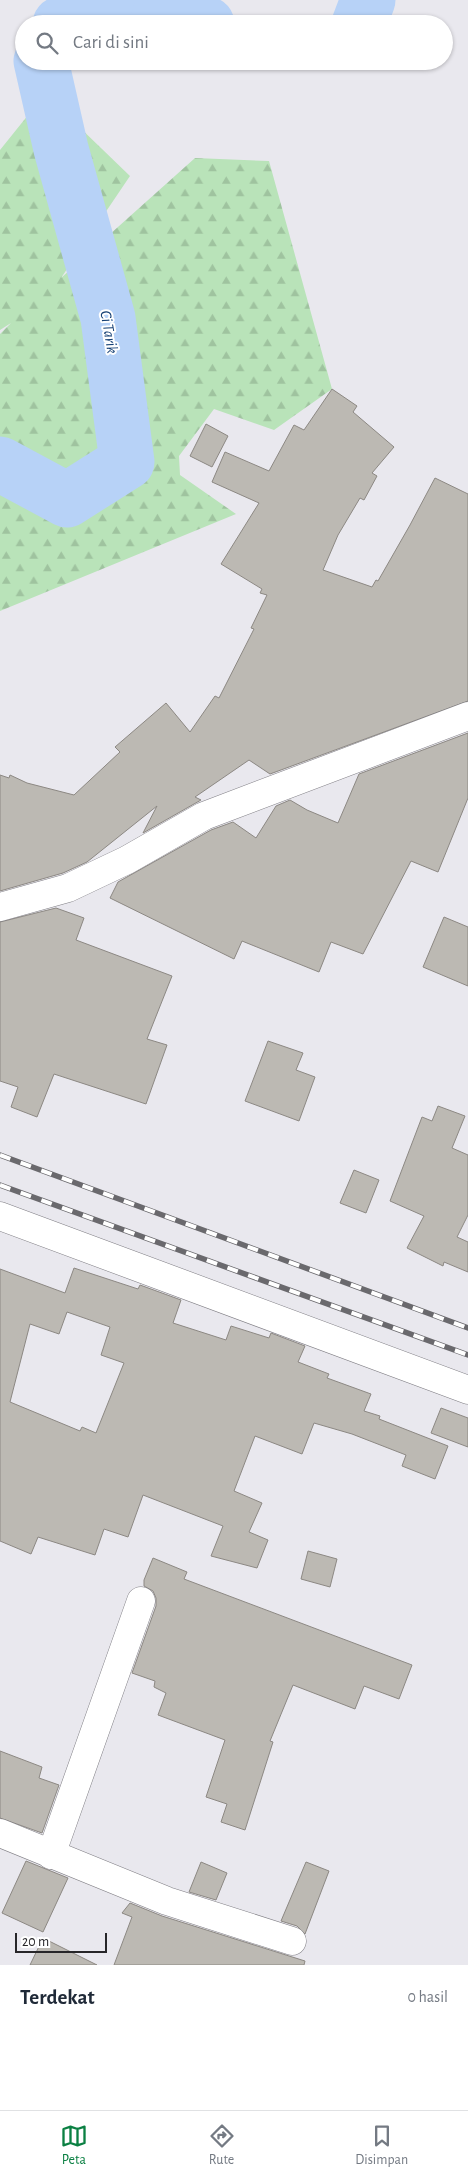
<!DOCTYPE html>
<html lang="id">
<head>
<meta charset="utf-8">
<style>
  :root { --surface:#fff; --page:#f2f2f3; --text:#1f2937; --muted:#747a83; --line:#e0e1e3; --accent:#0b8043 }
  body { margin:0; font-family:"Alegreya Sans",sans-serif; background:var(--page); color:var(--text) }
  .scale { position:absolute; left:15px; bottom:12px; width:92px; box-sizing:border-box; padding-left:5px; border:2px solid #272629; border-top:0; font-size:14px; line-height:18px; white-space:nowrap; color:#272629; -webkit-text-stroke:4px #fff; paint-order:stroke }
  .list { margin:0; padding:0; list-style:none }
  h2 { display:flex; justify-content:space-between; align-items:center; height:65px; margin:0; padding:0 20px; font-size:21px }
  h2 small { font-size:16px; font-weight:400; color:var(--muted) }
  .icon { flex:none; width:28px; height:28px; fill:none; stroke:currentColor; stroke-width:2; stroke-linecap:round; stroke-linejoin:round }
  .map { position:relative; flex:none; width:468px; height:1965px; overflow:hidden }
  .search { position:absolute; background:var(--surface); box-shadow:0 1px 4px #0004; left:15px; right:15px; top:15px; height:55px; display:flex; align-items:center; gap:12px; box-sizing:border-box; padding:0 18px; border-radius:28px; color:var(--muted); font-size:19px }
  .sheet { height:145px; background:var(--surface) }
  nav { display:flex; justify-content:space-around; align-items:center; box-sizing:border-box; height:70px; border-top:1px solid var(--line); background:var(--surface); font-size:14px; color:var(--muted) }
  nav a { display:grid; justify-items:center; gap:2px }
  nav .on { color:var(--accent) }
  .map>svg:first-child { display:block }
  .forest { fill:url(#forest-firs) }
  .lines { fill:none; stroke-linecap:round; stroke-linejoin:round }
  .river { stroke:#b7d2f7; stroke-width:55 }
  .building { fill:#bcb9b3; stroke:#8c8883; fill-rule:evenodd }
  .minor-casing { stroke:#807f85; stroke-width:29 }
  .minor { stroke:#fff; stroke-width:28 }
  .rail-casing { stroke:#6a696d; stroke-width:5.5 }
  .rail { stroke:#fff; stroke-width:4; stroke-dasharray:11; stroke-linecap:butt }
  .labels { text-anchor:middle; dominant-baseline:central; stroke-width:4; stroke-linejoin:round; paint-order:stroke }
  .water-label { font-size:16px; font-style:italic; fill:#133e73; stroke:#fff }
</style>
</head>
<body>
<div class="map">
<svg width="468" height="1965" viewBox="0 0 468 1965">
  <defs>
    <pattern id="forest-firs" width="22" height="20" patternUnits="userSpaceOnUse" patternTransform="scale(1.25)"><rect width="22" height="20" fill="#b9e3b9"/><path d="M5 1l3.5 6h-7zM16 11l3.5 6h-7z" fill="#9fc39f"/></pattern>
  </defs>
  <rect width="100%" height="100%" fill="#e9e8ee"/>
  <path class="forest" d="M45,94L130,176L61,278L195,158L269,161L332,389L274,430L214,409L179,456L180,475L236,514L0,611V334L11,323L0,330V150Z"/>
  <g class="lines">
    <g class="river">
      <path d="M115,0L207,24"/>
      <path d="M60,24L107,0"/>
      <path d="M359,24L368,0"/>
      <path d="M0,464L67,500L127,462L108,318L61,149L41,61"/>
    </g>
  </g>
  <g class="building">
    <path d="M332,389L357,406L353,412L394,447L372,473L377,476L364,500L360,498L338,535L323,570L372,587L376,580L378,581L410,525L435,478L468,494V701L270,774L249,760L195,797L201,800L143,833L157,806L87,862L63,873L0,891V775L9,778L10,775L27,783L74,795L120,752L115,747L166,703L190,732L215,696L219,698L254,629L251,628L267,595L260,593L262,589L221,564L259,503L212,482L225,452L269,471L294,425L304,430Z"/>
    <path d="M206,424L228,436L212,467L190,456Z"/>
    <path d="M468,733V798L438,872L411,861L363,954L331,942L319,972L242,941L234,959L110,898L118,882L211,830L233,822L256,838L276,806L290,800L307,810L338,823L359,774Z"/>
    <path d="M56,908L84,918L76,940L172,976L147,1039L167,1045L146,1104L54,1074L37,1117L11,1107L18,1087L0,1081V922Z"/>
    <path d="M444,917L468,927V986L423,967Z"/>
    <path d="M268,1041L303,1053L296,1070L315,1077L299,1121L245,1101Z"/>
    <path d="M438,1106L465,1116L452,1148L468,1155V1215L457,1237L468,1242V1272L444,1262L443,1266L407,1248L424,1216L390,1201L422,1117L432,1121Z"/>
    <path d="M354,1170L379,1180L366,1213L340,1203Z"/>
    <path d="M74,1268L138,1289L140,1285L181,1300L173,1323L226,1340L231,1326L269,1338L271,1333L305,1346L298,1362L329,1374L327,1378L371,1394L364,1411L380,1416L379,1419L448,1446L435,1479L402,1466L406,1455L352,1434L314,1423L302,1454L255,1436L234,1491L262,1503L249,1532L268,1540L257,1568L211,1556L223,1526L143,1495L128,1537L104,1529L95,1555L38,1537L31,1554L0,1541V1269L65,1293ZM67,1312L110,1327L101,1355L124,1363L96,1433L82,1427L80,1431L10,1402L30,1324L59,1334Z"/>
    <path d="M441,1408L468,1418V1447L431,1433Z"/>
    <path d="M308,1551L337,1559L330,1587L301,1579Z"/>
    <path d="M153,1558L187,1572L184,1579L412,1665L399,1699L364,1686L355,1709L293,1685L270,1741L273,1742L245,1830L221,1822L227,1804L206,1797L225,1740L158,1715L166,1693L154,1687L155,1681L132,1673L156,1606V1598L153,1591L144,1586V1580Z"/>
    <path d="M0,1751L42,1767L39,1778L59,1785L42,1833L0,1818Z"/>
    <path d="M26,1861L68,1878L43,1932L2,1913Z"/>
    <path d="M201,1862L227,1873L216,1900L189,1892Z"/>
    <path d="M306,1862L329,1871L305,1934L297,1926L281,1921Z"/>
    <path d="M130,1903L162,1916L305,1961L304,1965H114L132,1917L122,1913Z"/>
    <path d="M43,1938L97,1965H30Z"/>
  </g>
  <g class="lines">
    <g class="minor-casing">
      <g id="minor">
        <path d="M0,907L68,888L127,860L204,816L468,716"/>
        <path d="M0,1216L468,1390"/>
        <path d="M0,1833L167,1901L292,1941"/>
        <path d="M51,1855L141,1601"/>
      </g>
    </g>
    <use href="#minor" class="minor"/>
    <g class="rail-casing">
      <g id="rail">
        <path d="M0,1155L468,1328"/>
        <path d="M0,1185L468,1355"/>
      </g>
    </g>
    <use href="#rail" class="rail"/>
  </g>
  <g class="labels">
    <g class="water-label">
      <text transform="translate(109 332) rotate(80)">Ci Tarik</text>
    </g>
  </g>
</svg>
<div class="scale">20 m</div>
<div class="search"><svg class="icon" aria-label="search" viewBox="0 0 24 24"><circle cx="10" cy="10" r="6"/><path d="M15 15l6 6"/></svg>Cari di sini</div>
</div>
<section class="sheet">
<h2>Terdekat<small>0 hasil</small></h2>
<ul class="list">
</ul>
</section>
<nav>
<a class="on"><svg class="icon" aria-label="map" viewBox="0 0 24 24"><path d="M3 6l6-2 6 2 6-2v14l-6 2-6-2-6 2zM9 4v14M15 6v14"/></svg>Peta</a>
<a><svg class="icon" aria-label="directions" viewBox="0 0 24 24"><path d="M12 3l9 9-9 9-9-9zM9 14v-3h6M13 9l2 2-2 2"/></svg>Rute</a>
<a><svg class="icon" aria-label="saved" viewBox="0 0 24 24"><path d="M7 4h10v16l-5-4-5 4z"/></svg>Disimpan</a>
</nav>
</body>
</html>
